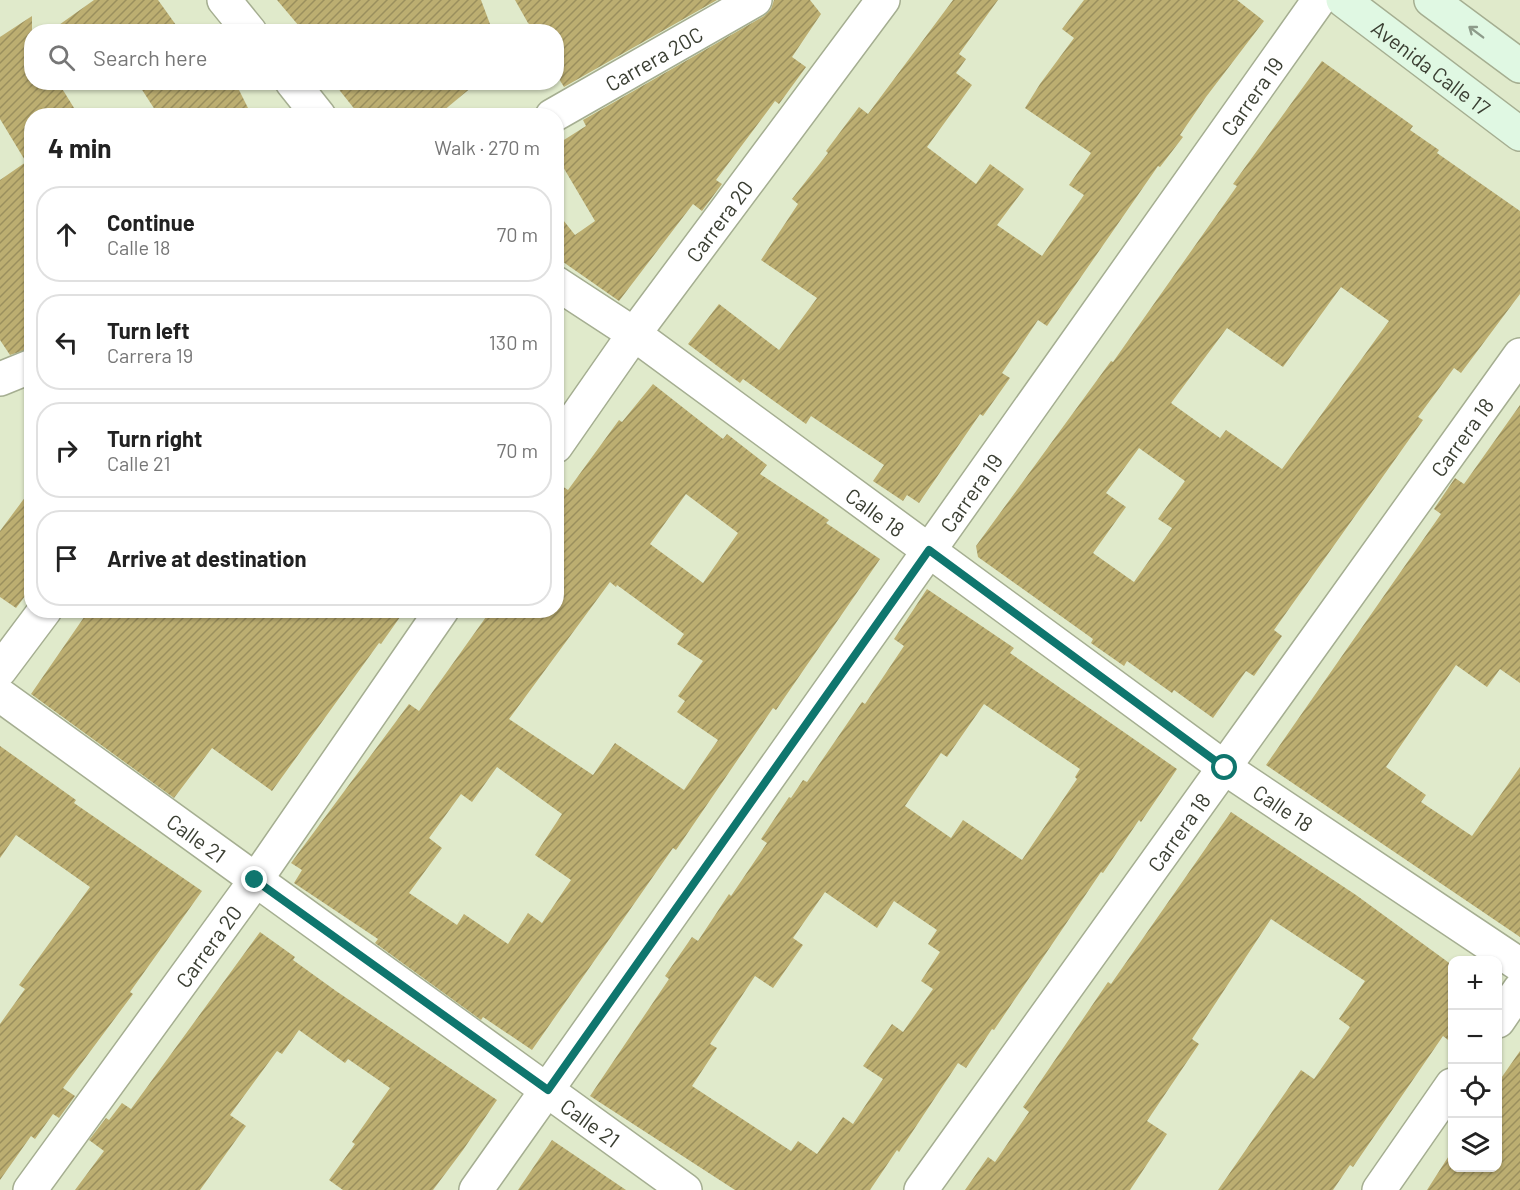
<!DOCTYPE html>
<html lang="en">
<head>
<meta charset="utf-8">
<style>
  :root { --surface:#fff; --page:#f6f6f6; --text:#222; --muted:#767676; --line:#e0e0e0 }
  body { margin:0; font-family:Barlow,sans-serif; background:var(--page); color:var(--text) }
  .controls { position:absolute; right:18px; bottom:18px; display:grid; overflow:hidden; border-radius:12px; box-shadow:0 2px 4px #0004 }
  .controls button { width:54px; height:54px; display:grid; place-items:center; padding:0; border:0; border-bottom:2px solid var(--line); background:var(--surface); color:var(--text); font:30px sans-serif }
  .stop { position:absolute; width:18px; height:18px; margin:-14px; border:4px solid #0f766e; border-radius:50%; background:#fff }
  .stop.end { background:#0f766e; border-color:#fff; box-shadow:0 2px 6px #0008 }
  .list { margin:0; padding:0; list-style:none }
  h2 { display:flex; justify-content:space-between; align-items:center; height:78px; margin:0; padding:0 24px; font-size:26px }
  h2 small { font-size:20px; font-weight:400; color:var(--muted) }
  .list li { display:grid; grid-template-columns:39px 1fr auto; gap:18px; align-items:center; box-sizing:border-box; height:96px; margin:0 12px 12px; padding:0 12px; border:2px solid var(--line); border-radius:24px }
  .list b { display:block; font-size:22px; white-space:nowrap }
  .list p { margin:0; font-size:20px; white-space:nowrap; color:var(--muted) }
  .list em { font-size:20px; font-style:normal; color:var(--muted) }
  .icon { flex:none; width:33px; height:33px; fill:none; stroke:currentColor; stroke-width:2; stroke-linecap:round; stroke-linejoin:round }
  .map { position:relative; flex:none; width:1520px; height:1190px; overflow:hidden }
  .search { position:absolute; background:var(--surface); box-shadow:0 2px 4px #0004; left:24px; top:24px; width:540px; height:66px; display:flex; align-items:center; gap:15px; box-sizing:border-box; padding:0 21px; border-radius:24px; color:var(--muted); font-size:22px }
  .panel { position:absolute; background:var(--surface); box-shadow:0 2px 4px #0004; left:24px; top:108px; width:540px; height:510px; border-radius:24px }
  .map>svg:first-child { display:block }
  .building { fill:url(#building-hatch); fill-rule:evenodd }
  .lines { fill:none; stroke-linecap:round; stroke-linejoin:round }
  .street-casing { stroke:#a5ae91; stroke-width:36 }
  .secondary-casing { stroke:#a5ae91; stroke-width:36 }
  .street { stroke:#fff; stroke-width:33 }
  .secondary { stroke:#e0f8e3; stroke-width:33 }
  .oneway { stroke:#8d9b8a }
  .route { stroke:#0f766e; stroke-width:8 }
  .labels { text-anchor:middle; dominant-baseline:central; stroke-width:4.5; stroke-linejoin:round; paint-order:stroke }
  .street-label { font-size:21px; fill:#3a3e32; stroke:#e0eacb }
</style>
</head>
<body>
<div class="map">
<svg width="1520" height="1190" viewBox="0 0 1520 1190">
  <defs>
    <pattern id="building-hatch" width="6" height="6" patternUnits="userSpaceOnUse" patternTransform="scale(1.5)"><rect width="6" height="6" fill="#bcae71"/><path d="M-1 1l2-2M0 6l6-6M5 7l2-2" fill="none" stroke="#9a8f5d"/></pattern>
  </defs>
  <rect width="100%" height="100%" fill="#e0eacb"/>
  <g class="building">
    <path d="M94,0H158L181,32H49Z"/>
    <path d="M277,0H481L493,32H304Z"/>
    <path d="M515,0H717L564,87L556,74V32H539L528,23Z"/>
    <path d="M774,0H810L821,14L792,57L806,67L779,104L775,101L716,180L722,184L702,211L693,204L619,301L556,257V211L575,235L595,221L556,155V145L586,126L583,120L764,16L771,9Z"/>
    <path d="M953,0H998L959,54L966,59L956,73L972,85L927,147L976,184L990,164L1024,189L997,225L1042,256L1084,195L1069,185L1091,153L1025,108L1040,84L1074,38L1062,29L1084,0H1237L1264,21L1206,97L1180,135L1183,137L1160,167L1158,166L1047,326L1038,320L1002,373L1010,378L983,416L980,414L919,503L907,495L903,501L873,481L884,465L811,416L806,424L743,379L740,383L688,344L719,304L779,350L782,346L817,298L761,260L798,204L792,199L828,153L826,151L859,107L868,114Z"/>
    <path d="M32,16V82H58L79,116H32V348L10,355L0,340V180L26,162L0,119V37Z"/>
    <path d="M1322,61L1413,126L1410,130L1439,150L1437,153L1520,211V294L1461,373L1454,368L1418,417L1423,420L1274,630L1282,636L1254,676L1246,671L1213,718L1174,690L1172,693L1127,661L1124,666L1091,643L1093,639L978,557L976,546L1111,361L1113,362L1237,186L1233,184ZM1341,287L1389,321L1282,469L1226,430L1220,438L1171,403L1227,328L1283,367ZM1139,448L1185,481L1158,519L1172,528L1134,582L1093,553L1126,507L1106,493Z"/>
    <path d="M137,82H235L252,116H159Z"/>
    <path d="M333,82H478L437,116H360Z"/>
    <path d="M653,384L723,439L727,434L767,465L760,474L829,520L826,523L880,559L776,710L773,708L676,850L673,848L532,1050L483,1017L481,1020L375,943L378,939L294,883L302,870L291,863L409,704L419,711L491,610H556V482L568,490L619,420L622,422ZM686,494L738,533L703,583L650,544ZM610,582L616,587L617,585L684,634L677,644L703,661L678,696L685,701L677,712L718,740L684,790L615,743L593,775L509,719ZM497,767L562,814L535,855L571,880L542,923L528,913L508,944L464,914L457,925L409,893L442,848L429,838L461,794L472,802Z"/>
    <path d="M1520,405V683L1500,669L1487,687L1456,665L1386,767L1426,795L1421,802L1472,836L1520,767V937L1266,765L1441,514L1434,509L1455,478L1464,484Z"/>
    <path d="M32,488V587L16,608L0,597V531Z"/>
    <path d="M927,589L1014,648L1010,653L1177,769L1141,822L1139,820L1103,873L1101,872L994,1030L992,1029L966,1068L958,1063L899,1152L897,1150L870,1190H735L590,1096L669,979L665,976L692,937L698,941L729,894L731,896L767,843L761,839L789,797L791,798L803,780L807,782L862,702L865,704L904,646L894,639ZM984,704L1080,769L1075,777L1077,779L1022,860L963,820L951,838L905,806L941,753L947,757ZM825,892L877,928L894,901L937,930L928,944L940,952L921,981L933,989L903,1032L892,1024L863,1066L883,1079L853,1124L843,1117L817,1154L798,1141L791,1151L692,1086L717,1048L710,1044L755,976L773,988L803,945L793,938Z"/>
    <path d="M89,610H405L381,644L379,643L272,791L212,748L174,798L31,694Z"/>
    <path d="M0,746L76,800L74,803L202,891L130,992L133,994L63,1088L75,1096L59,1118L53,1114L35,1139L31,1136L0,1180V1024L25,989L19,985L90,887L16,835L0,858Z"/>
    <path d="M1231,812L1356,895L1452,965V1043L1443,1036L1353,1167L1350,1165L1333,1190H1218L1301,1070L1314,1079L1350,1027L1339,1019L1365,981L1271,919L1192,1039L1199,1044L1147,1121L1167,1134L1130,1190H965L988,1157L995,1162L1029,1112L1023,1107L1108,982L1111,984Z"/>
    <path d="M260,932L295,957L293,960L336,991L497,1100L463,1150L433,1190H343L329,1180L355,1144L352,1142L390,1088L348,1059L345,1063L299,1030L282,1054L277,1051L230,1115L246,1126L200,1190H75L104,1151L89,1140L106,1118L109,1120L122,1103L131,1109Z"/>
    <path d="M1520,1051V1190H1427L1452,1151V1167H1497V1084Z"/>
    <path d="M552,1140L626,1190H518Z"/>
  </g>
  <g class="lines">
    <g class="street-casing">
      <g id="street">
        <path d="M224,0L250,32"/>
        <path d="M292,82L319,116"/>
        <path id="s1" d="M552,116L755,0"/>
        <path id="s2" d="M556,283L634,334L1225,768L1520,965"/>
        <path d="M0,379L32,366"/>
        <path id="s3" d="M556,446L634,334L883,0"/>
        <path d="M0,670L45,610"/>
        <path id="s4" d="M0,695L685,1190"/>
        <path d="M1498,1021L1520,989"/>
        <path id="s5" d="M30,1190L255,881L442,610"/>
        <path id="s6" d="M476,1190L1319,0"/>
        <path id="s7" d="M921,1190L1520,355"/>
        <path d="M1379,1190L1452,1085"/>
      </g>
    </g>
    <g class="secondary-casing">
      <g id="secondary">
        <path id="s8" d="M1343,0L1520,134"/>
        <path d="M1431,0L1520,66"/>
      </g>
    </g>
    <use href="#street" class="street"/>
    <use href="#secondary" class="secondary"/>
  </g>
  <defs><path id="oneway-shaft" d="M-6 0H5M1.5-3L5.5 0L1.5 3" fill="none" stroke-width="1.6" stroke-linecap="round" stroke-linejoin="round" transform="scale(1.5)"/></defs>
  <use class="oneway" href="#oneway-shaft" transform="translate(1476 32) rotate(-143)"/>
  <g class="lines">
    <path class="route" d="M255,880L548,1090L929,550L1225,768"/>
  </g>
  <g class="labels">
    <g class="street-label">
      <text stroke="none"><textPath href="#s1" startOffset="117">Carrera 20C</textPath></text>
      <text stroke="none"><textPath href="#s8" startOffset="111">Avenida Calle 17</textPath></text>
      <text stroke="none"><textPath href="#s6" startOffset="1341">Carrera 19</textPath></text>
      <text stroke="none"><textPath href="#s3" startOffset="278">Carrera 20</textPath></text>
      <text stroke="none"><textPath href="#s7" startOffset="927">Carrera 18</textPath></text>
      <text stroke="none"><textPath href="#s6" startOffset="855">Carrera 19</textPath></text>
      <text stroke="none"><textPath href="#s2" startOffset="393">Calle 18</textPath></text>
      <text stroke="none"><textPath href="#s2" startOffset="897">Calle 18</textPath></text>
      <text stroke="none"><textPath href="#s7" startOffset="441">Carrera 18</textPath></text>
      <text stroke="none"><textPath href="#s4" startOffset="243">Calle 21</textPath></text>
      <text stroke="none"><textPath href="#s5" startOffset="302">Carrera 20</textPath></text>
      <text stroke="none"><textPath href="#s4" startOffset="729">Calle 21</textPath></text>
    </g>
  </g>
</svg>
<div class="controls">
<button>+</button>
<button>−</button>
<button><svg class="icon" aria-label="locate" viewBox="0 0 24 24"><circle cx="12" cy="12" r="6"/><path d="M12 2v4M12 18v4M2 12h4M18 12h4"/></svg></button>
<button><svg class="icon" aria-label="layers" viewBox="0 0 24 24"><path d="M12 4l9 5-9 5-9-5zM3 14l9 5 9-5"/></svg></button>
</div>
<div class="stop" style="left:1225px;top:768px"></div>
<div class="stop end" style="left:255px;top:880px"></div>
<div class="search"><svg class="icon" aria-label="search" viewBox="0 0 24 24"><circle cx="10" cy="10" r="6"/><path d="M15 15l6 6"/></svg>Search here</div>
<section class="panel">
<h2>4 min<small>Walk · 270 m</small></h2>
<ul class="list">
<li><svg class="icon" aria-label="ahead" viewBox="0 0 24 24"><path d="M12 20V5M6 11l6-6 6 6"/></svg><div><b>Continue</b><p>Calle 18</p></div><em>70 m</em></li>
<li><svg class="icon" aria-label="left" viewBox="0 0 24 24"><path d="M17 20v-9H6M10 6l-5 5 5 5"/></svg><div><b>Turn left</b><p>Carrera 19</p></div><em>130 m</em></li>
<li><svg class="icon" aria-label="right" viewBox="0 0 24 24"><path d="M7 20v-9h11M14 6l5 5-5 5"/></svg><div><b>Turn right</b><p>Calle 21</p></div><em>70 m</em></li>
<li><svg class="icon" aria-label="arrive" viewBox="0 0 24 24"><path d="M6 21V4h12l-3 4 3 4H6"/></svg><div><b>Arrive at destination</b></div></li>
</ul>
</section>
</div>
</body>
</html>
